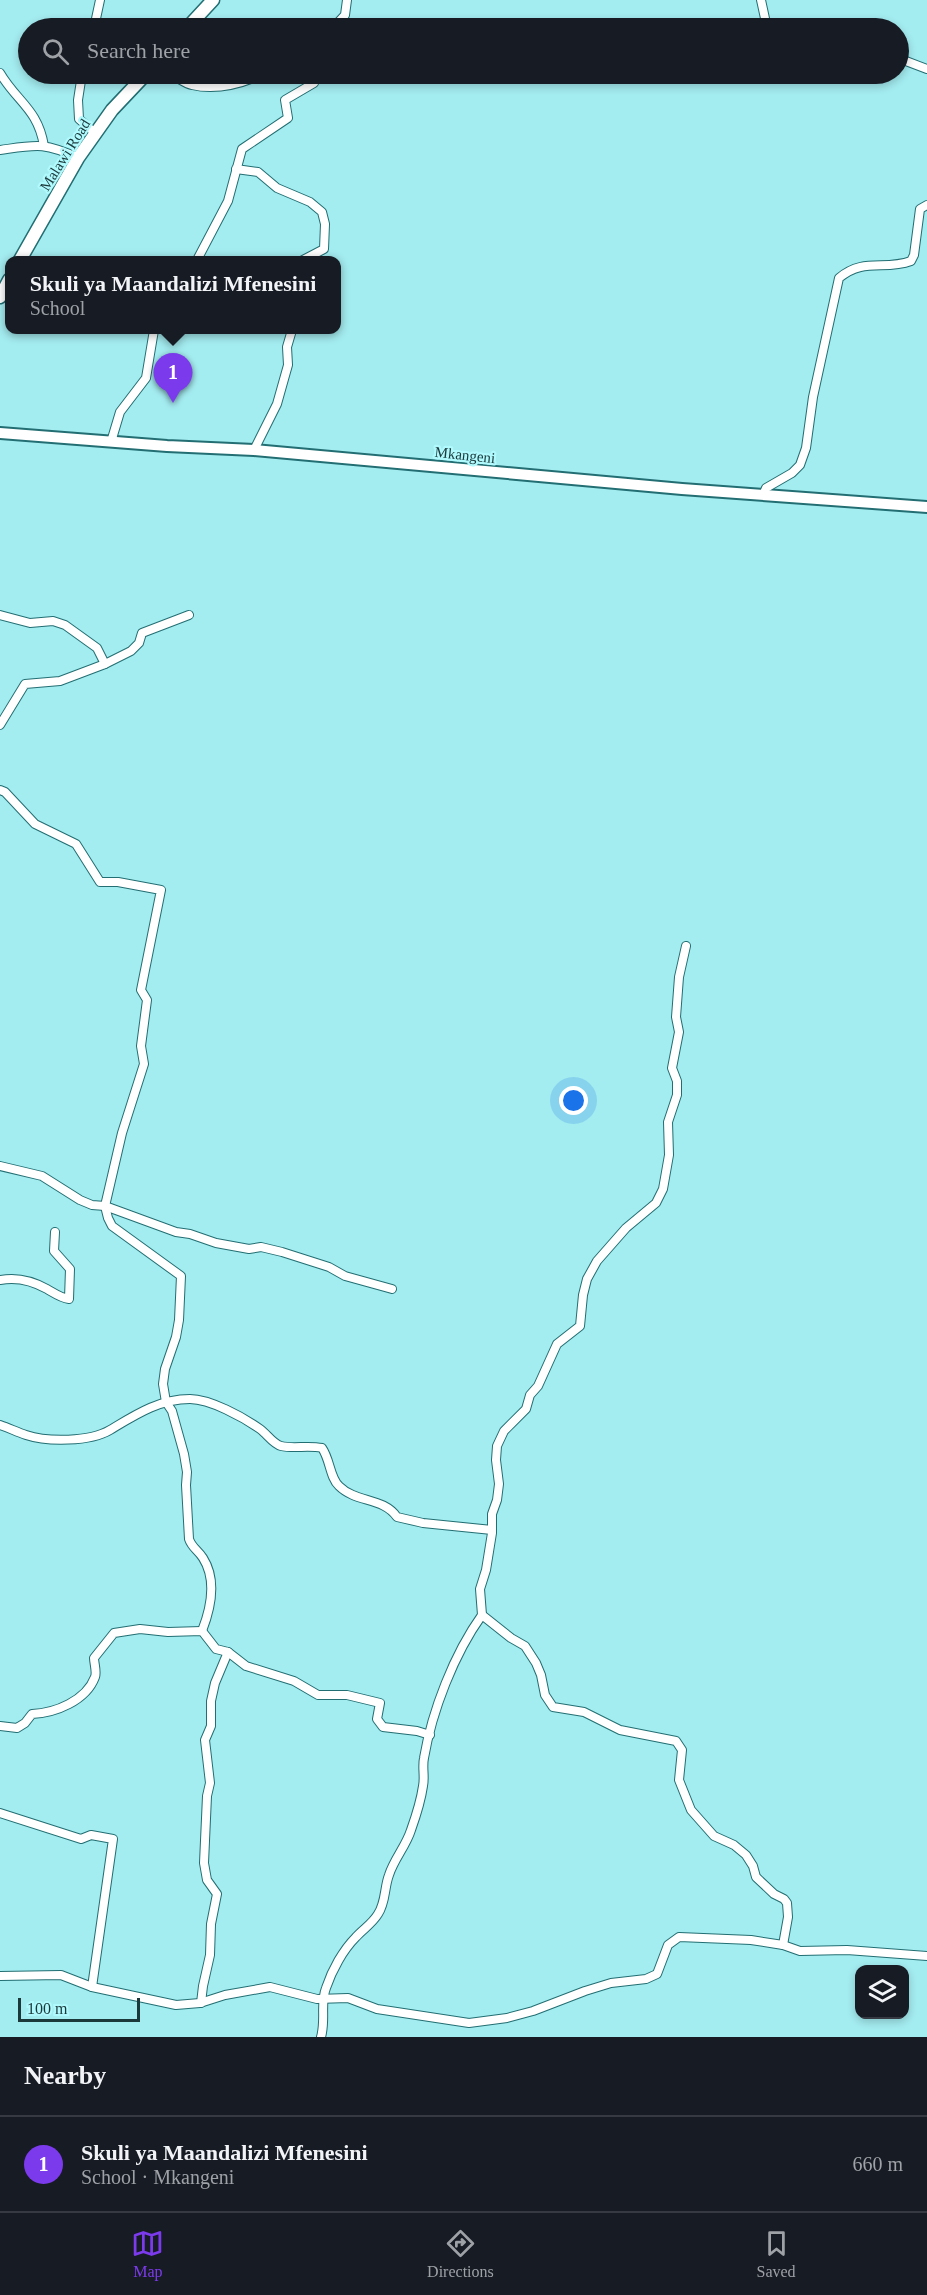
<!DOCTYPE html>
<html lang="en">
<head>
<meta charset="utf-8">
<style>
  :root { --surface:#171b24; --page:#242831; --text:#f1f3f6; --muted:#9ea1a6; --line:#363941; --accent:#7c3aed }
  body { margin:0; font-family:Georgia,serif; background:var(--page); color:var(--text) }
  .controls { position:absolute; right:18px; bottom:18px; display:grid; overflow:hidden; border-radius:12px; box-shadow:0 3px 9px #0003 }
  .controls button { width:54px; height:54px; display:grid; place-items:center; padding:0; border:0; border-bottom:2px solid var(--line); background:var(--surface); color:var(--text); font:30px sans-serif }
  .scale { position:absolute; left:18px; bottom:15px; width:122px; box-sizing:border-box; padding-left:6px; border:3px solid #1b393b; border-top:0; font-size:16px; line-height:21px; white-space:nowrap; color:#1b393b; -webkit-text-stroke:4px #b0f9fd; paint-order:stroke }
  .you { position:absolute; left:574px; top:1101px; width:21px; height:21px; margin:-15px; border:4px solid #fff; border-radius:50%; background:#1a73e8; box-shadow:0 0 0 9px #1a73e833 }
  .badge { display:grid; place-items:center; width:39px; height:39px; border-radius:50%; background:var(--accent); color:#fff; font-size:20px; font-weight:700 }
  .pin { position:absolute; translate:-50% -50px; filter:drop-shadow(0 2px 3px #0008) }
  .pin::after { content:''; position:absolute; top:32px; width:21px; height:18px; background:inherit; clip-path:polygon(0 0,100% 0,50% 100%) }
  .popup { position:absolute; left:5px; top:256px; width:336px; height:78px; box-sizing:border-box; display:grid; place-content:center; border-radius:12px; background:var(--surface); filter:drop-shadow(0 2px 4px #0005); font-size:20px; white-space:nowrap; color:var(--muted) }
  .popup b { font-size:22px; color:var(--text) }
  .popup::after { content:''; position:absolute; left:50%; top:100%; margin-left:-12px; border:12px solid transparent; border-top-color:var(--surface) }
  .list { margin:0; padding:0; list-style:none }
  h2 { display:flex; justify-content:space-between; align-items:center; height:78px; margin:0; padding:0 24px; font-size:26px }
  h2 small { font-size:20px; font-weight:400; color:var(--muted) }
  .list li { display:grid; grid-template-columns:39px 1fr auto; gap:18px; align-items:center; box-sizing:border-box; height:96px; padding:0 24px; border-top:2px solid var(--line) }
  .list b { display:block; font-size:22px; white-space:nowrap }
  .list p { margin:0; font-size:20px; white-space:nowrap; color:var(--muted) }
  .list em { font-size:20px; font-style:normal; color:var(--muted) }
  .icon { flex:none; width:33px; height:33px; fill:none; stroke:currentColor; stroke-width:2; stroke-linecap:round; stroke-linejoin:round }
  .map { position:relative; flex:none; width:927px; height:2037px; overflow:hidden }
  .search { position:absolute; background:var(--surface); box-shadow:0 3px 9px #0003; left:18px; right:18px; top:18px; height:66px; display:flex; align-items:center; gap:15px; box-sizing:border-box; padding:0 21px; border-radius:33px; color:var(--muted); font-size:22px }
  .sheet { height:174px; background:var(--surface) }
  nav { display:flex; justify-content:space-around; align-items:center; box-sizing:border-box; height:84px; border-top:2px solid var(--line); background:var(--surface); font-size:16px; color:var(--muted) }
  nav a { display:grid; justify-items:center; gap:3px }
  nav .on { color:var(--accent) }
  .map>svg:first-child { display:block }
  .lines { fill:none; stroke-linecap:round; stroke-linejoin:round }
  .street-casing { stroke:#226e72; stroke-width:10 }
  .secondary-casing { stroke:#226e72; stroke-width:14 }
  .primary-casing { stroke:#226e72; stroke-width:15 }
  .street { stroke:#fff; stroke-width:8 }
  .secondary { stroke:#fff; stroke-width:10 }
  .primary { stroke:#fff; stroke-width:12 }
  .labels { text-anchor:middle; dominant-baseline:central; stroke-width:4.5; stroke-linejoin:round; paint-order:stroke }
  .street-label { font-size:15px; fill:#1b393b; stroke:#b0f9fd }
</style>
</head>
<body>
<div class="map">
<svg width="927" height="2037" viewBox="0 0 927 2037">
  <rect width="100%" height="100%" fill="#a3ecf0"/>
  <g class="lines">
    <g class="street-casing">
      <g id="street">
        <path d="M761,0L766,23L786,28"/>
        <path d="M94,28L100,0"/>
        <path d="M333,28L345,15L347,0"/>
        <path d="M898,58L927,69"/>
        <path d="M0,73C17,102 38,109 44,146"/>
        <path d="M82,74L78,100L79,119L95,133"/>
        <path d="M171,74C177,77 185,84 192,85C217,91 241,84 263,74"/>
        <path d="M0,150C36,145 44,142 78,158"/>
        <path d="M236,169L258,172L277,188L310,202L322,212L325,224L324,249L303,260"/>
        <path d="M197,260L228,201L242,149L288,118L285,100L314,83L309,74"/>
        <path d="M111,442L120,412L146,378L154,330"/>
        <path d="M254,450L277,404L288,365L287,347L292,330"/>
        <path d="M763,495L766,488L792,473L800,465L806,448L813,397L839,278C864,257 884,271 911,261L914,255L920,209L927,205"/>
        <path d="M0,615L30,623L53,621L65,625L97,648L105,664"/>
        <path d="M0,725L25,684L60,681L105,664L131,651L139,643L142,633L189,615"/>
        <path d="M0,790L5,792L35,824L76,844L100,882H118L161,890L141,990L147,1000L141,1046L144,1064L122,1133L105,1206L108,1218L112,1226L181,1276L179,1320L176,1337L165,1369L163,1384L166,1402L172,1411L184,1454L187,1472L186,1485L189,1539C192,1548 198,1550 203,1558C217,1580 211,1608 202,1631"/>
        <path d="M0,1166L42,1176L80,1200L92,1205L105,1206L176,1232L190,1234L216,1243L249,1249L261,1247L282,1252L329,1267L345,1276L392,1289"/>
        <path d="M0,1280C16,1277 33,1281 47,1289C54,1293 61,1298 69,1299L70,1269L54,1251L55,1232"/>
        <path d="M0,1425C9,1428 17,1432 26,1435C47,1442 90,1442 110,1430C135,1415 159,1399 190,1399C210,1399 243,1417 260,1429C267,1434 273,1444 281,1446C294,1449 308,1445 322,1448C330,1459 330,1478 339,1486C356,1503 383,1497 397,1517L423,1523L492,1530"/>
        <path d="M482,1615L511,1638L525,1646L536,1663L541,1675L545,1695L553,1707L584,1712L620,1730L676,1741L682,1750L679,1780L691,1810L714,1836L734,1845L746,1855L753,1866L756,1877L774,1894L784,1899L787,1903L788,1917L783,1945"/>
        <path d="M0,1726L17,1728L25,1723L32,1714C55,1713 86,1701 95,1677C97,1672 94,1663 94,1658L114,1633L140,1629L168,1632L202,1631L216,1649L228,1652L246,1666L294,1681L318,1695H347L380,1703L377,1719L383,1727L417,1731L430,1735"/>
        <path d="M0,1813L81,1839L91,1835L113,1839L92,1987"/>
        <path d="M0,1976L61,1975L92,1987L176,2005L200,2003L225,1995L270,1987L317,1999L348,1998L377,2009L469,2023L507,2018L533,2011L585,1991L611,1983L646,1979L657,1974L668,1945L679,1937L751,1940L783,1945L800,1951L847,1950L927,1956"/>
        <path d="M201,2003L203,1986L210,1955L211,1924L217,1894L207,1880L204,1863L207,1796L210,1783L205,1740L211,1726V1701L215,1683L228,1652"/>
        <path d="M321,2037C326,2020 320,2003 326,1988C332,1970 343,1950 356,1937C363,1929 372,1924 378,1914C386,1902 384,1888 389,1875C394,1859 406,1846 411,1830C416,1816 421,1800 423,1786C425,1777 422,1767 424,1758C432,1711 454,1654 482,1615L480,1589L486,1570L492,1533V1514L497,1500L499,1484L496,1460L497,1446L504,1431L526,1409L530,1395L538,1386L557,1344L580,1326L583,1295L587,1279L597,1261L626,1228L656,1203L663,1189L669,1155L668,1122L677,1095V1081L672,1068L679,1032L676,1017L679,977L686,946"/>
      </g>
    </g>
    <g class="secondary-casing">
      <path id="secondary" d="M0,433L167,446L254,450L682,489L927,507"/>
    </g>
    <g class="primary-casing">
      <g id="primary">
        <path d="M187,28L213,0"/>
        <path d="M20,260L78,158L112,110L146,74"/>
        <path d="M0,297L9,280"/>
      </g>
    </g>
    <use href="#street" class="street"/>
    <use href="#secondary" class="secondary"/>
    <use href="#primary" class="primary"/>
  </g>
  <g class="labels">
    <g class="street-label">
      <text transform="translate(65 155) rotate(-58)">Malawi Road</text>
      <text transform="translate(465 455) rotate(6)">Mkangeni</text>
    </g>
  </g>
</svg>
<div class="controls">
<button><svg class="icon" aria-label="layers" viewBox="0 0 24 24"><path d="M12 4l9 5-9 5-9-5zM3 14l9 5 9-5"/></svg></button>
</div>
<div class="scale">100 m</div>
<div class="you"></div>
<div class="pin badge" style="left:173px;top:403px">1</div>
<div class="popup"><b>Skuli ya Maandalizi Mfenesini</b>School</div>
<div class="search"><svg class="icon" aria-label="search" viewBox="0 0 24 24"><circle cx="10" cy="10" r="6"/><path d="M15 15l6 6"/></svg>Search here</div>
</div>
<section class="sheet">
<h2>Nearby<small></small></h2>
<ul class="list">
<li><span class="badge">1</span><div><b>Skuli ya Maandalizi Mfenesini</b><p>School · Mkangeni</p></div><em>660 m</em></li>
</ul>
</section>
<nav>
<a class="on"><svg class="icon" aria-label="map" viewBox="0 0 24 24"><path d="M3 6l6-2 6 2 6-2v14l-6 2-6-2-6 2zM9 4v14M15 6v14"/></svg>Map</a>
<a><svg class="icon" aria-label="directions" viewBox="0 0 24 24"><path d="M12 3l9 9-9 9-9-9zM9 14v-3h6M13 9l2 2-2 2"/></svg>Directions</a>
<a><svg class="icon" aria-label="saved" viewBox="0 0 24 24"><path d="M7 4h10v16l-5-4-5 4z"/></svg>Saved</a>
</nav>
</body>
</html>
